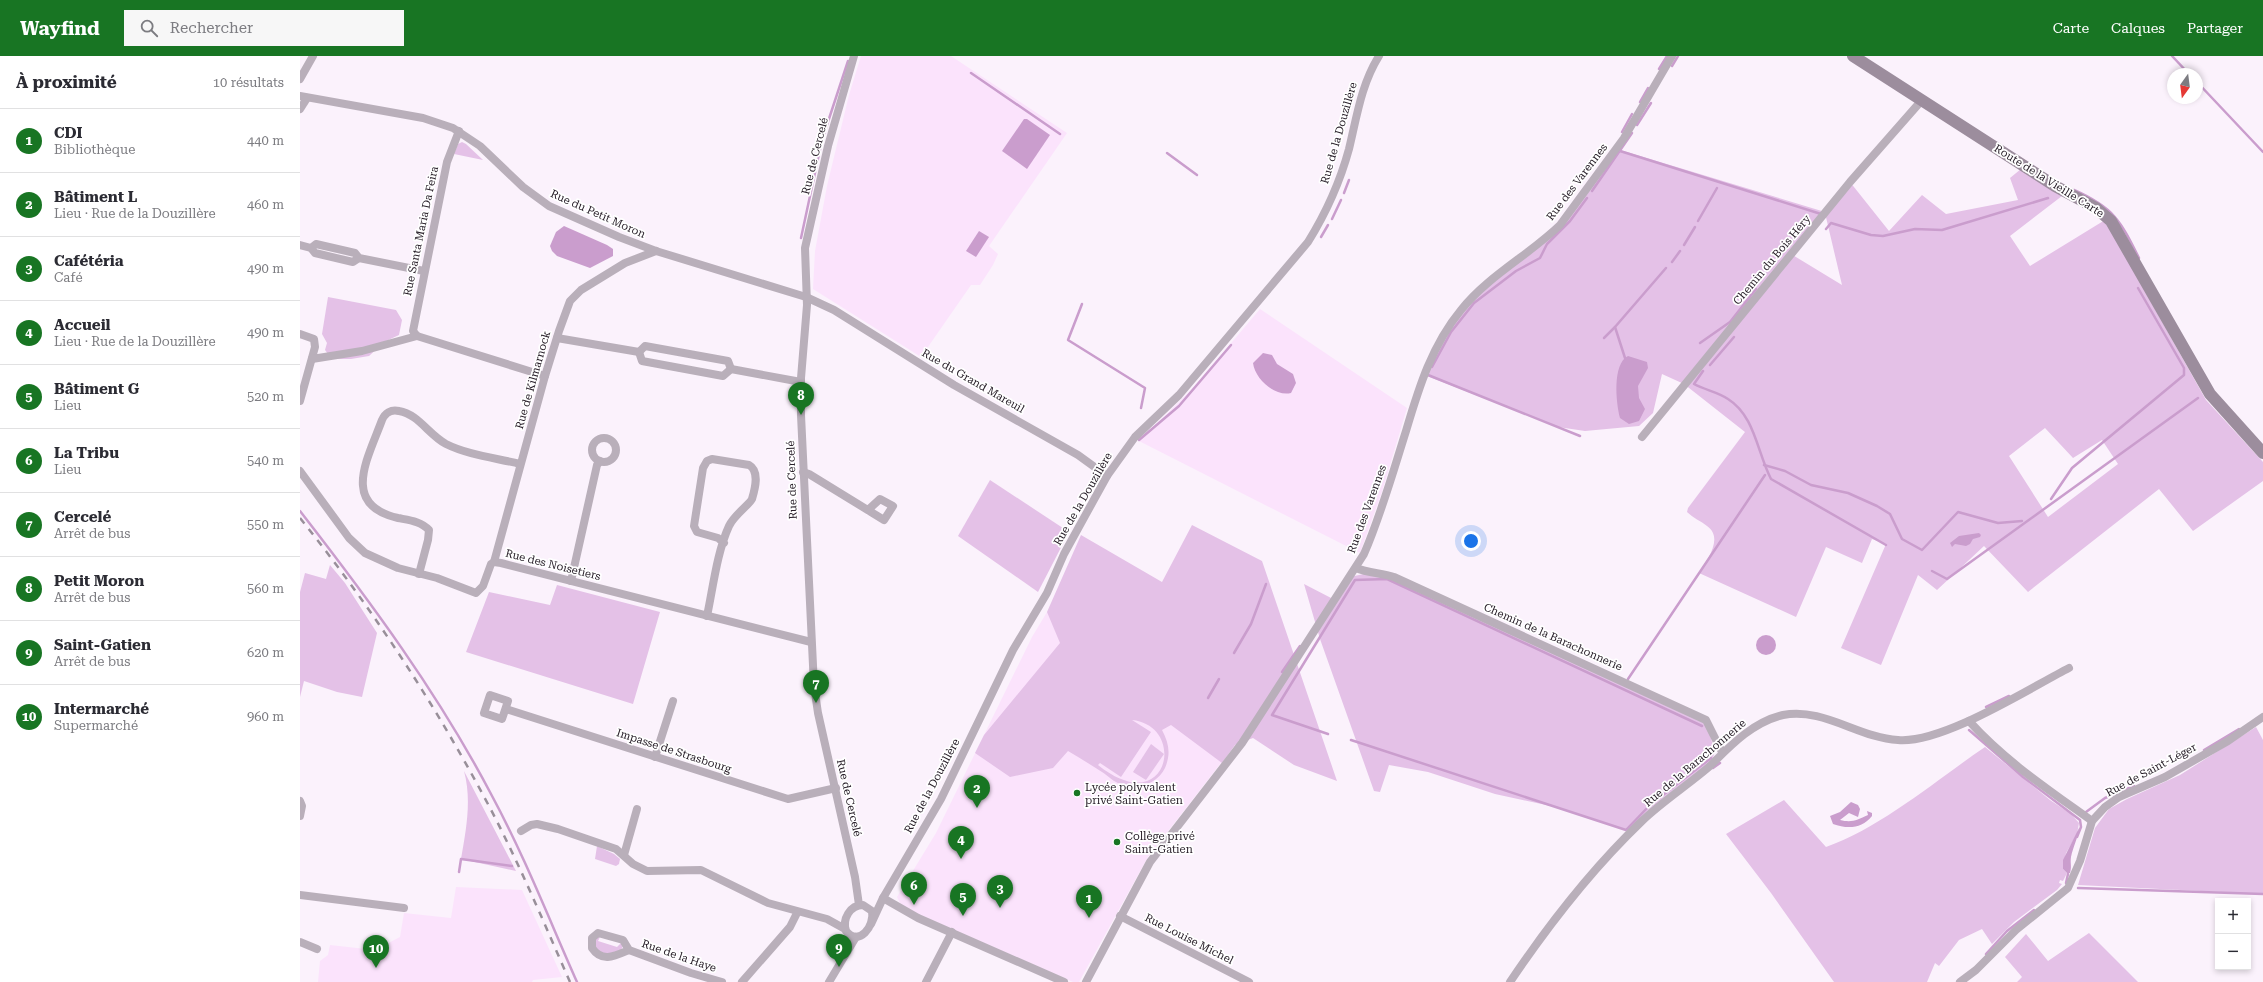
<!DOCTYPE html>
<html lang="fr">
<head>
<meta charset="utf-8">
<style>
  :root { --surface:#fff; --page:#f7f7f7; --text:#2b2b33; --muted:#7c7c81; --line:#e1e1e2; --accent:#187523 }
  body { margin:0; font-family:"Roboto Serif",serif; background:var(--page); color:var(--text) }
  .controls { position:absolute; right:12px; bottom:12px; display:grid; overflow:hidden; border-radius:0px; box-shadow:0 2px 6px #0003 }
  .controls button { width:36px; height:36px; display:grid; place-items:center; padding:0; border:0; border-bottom:1px solid var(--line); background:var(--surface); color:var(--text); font:20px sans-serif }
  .compass { position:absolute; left:1867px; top:12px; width:36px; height:36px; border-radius:50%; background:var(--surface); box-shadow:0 2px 6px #0003; rotate:194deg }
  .you { position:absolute; left:1171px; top:485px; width:14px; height:14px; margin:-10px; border:3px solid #fff; border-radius:50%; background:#1a73e8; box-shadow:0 0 0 6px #1a73e833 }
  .badge { display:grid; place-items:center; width:26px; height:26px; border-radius:50%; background:var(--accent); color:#fff; font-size:13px; font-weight:700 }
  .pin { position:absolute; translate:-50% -33px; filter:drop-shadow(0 1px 2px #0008) }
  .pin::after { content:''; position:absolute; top:21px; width:14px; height:12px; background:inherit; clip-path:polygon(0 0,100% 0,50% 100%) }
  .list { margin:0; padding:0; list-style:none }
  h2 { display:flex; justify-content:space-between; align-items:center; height:52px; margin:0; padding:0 16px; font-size:17px }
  h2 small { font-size:13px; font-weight:400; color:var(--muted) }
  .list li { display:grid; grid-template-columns:26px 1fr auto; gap:12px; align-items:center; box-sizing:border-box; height:64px; padding:0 16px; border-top:1px solid var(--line) }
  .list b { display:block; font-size:15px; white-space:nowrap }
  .list p { margin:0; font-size:13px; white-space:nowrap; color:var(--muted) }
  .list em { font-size:13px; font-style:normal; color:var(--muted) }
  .icon { flex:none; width:22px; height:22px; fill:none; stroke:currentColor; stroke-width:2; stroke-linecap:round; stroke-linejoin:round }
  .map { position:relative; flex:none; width:1963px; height:926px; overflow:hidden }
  header { display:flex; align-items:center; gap:24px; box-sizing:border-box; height:56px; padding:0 20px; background:var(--accent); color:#fff }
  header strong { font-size:19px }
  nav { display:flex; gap:22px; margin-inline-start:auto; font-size:14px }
  .search { width:280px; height:36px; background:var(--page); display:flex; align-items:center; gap:10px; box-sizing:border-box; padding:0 14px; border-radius:0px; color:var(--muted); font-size:15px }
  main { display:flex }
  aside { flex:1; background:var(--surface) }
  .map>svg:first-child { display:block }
  .built { fill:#fbe3fc }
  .green { fill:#e4c1e7; fill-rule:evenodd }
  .water { fill:#ca9dcd }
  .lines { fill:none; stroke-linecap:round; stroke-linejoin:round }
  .stream { stroke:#ca9dcd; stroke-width:2.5 }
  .street { stroke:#b9afba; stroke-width:8 }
  .secondary { stroke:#9c8d9d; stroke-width:12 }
  .rail { stroke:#988f99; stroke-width:2.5; stroke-dasharray:7 7; stroke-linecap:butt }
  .poi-dot { fill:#187523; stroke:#fff; stroke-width:1.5 }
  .labels { text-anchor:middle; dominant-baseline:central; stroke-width:3.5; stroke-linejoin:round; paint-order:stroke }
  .street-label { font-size:11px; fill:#29202a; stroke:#fff }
  .poi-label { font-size:11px; fill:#29202a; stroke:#fff; text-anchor:start }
</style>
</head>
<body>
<header>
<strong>Wayfind</strong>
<div class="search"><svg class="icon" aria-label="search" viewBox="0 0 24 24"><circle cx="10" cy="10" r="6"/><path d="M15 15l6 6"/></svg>Rechercher</div>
<nav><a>Carte</a><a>Calques</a><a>Partager</a></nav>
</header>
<main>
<aside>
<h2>À proximité<small>10 résultats</small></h2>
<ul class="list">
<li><span class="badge">1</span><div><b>CDI</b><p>Bibliothèque</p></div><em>440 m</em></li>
<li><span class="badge">2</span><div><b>Bâtiment L</b><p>Lieu · Rue de la Douzillère</p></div><em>460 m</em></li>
<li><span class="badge">3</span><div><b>Cafétéria</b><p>Café</p></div><em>490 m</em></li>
<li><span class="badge">4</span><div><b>Accueil</b><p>Lieu · Rue de la Douzillère</p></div><em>490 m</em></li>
<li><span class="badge">5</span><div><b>Bâtiment G</b><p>Lieu</p></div><em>520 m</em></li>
<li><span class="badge">6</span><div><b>La Tribu</b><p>Lieu</p></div><em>540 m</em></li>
<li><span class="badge">7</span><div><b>Cercelé</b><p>Arrêt de bus</p></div><em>550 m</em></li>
<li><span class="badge">8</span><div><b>Petit Moron</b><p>Arrêt de bus</p></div><em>560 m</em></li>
<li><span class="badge">9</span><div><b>Saint-Gatien</b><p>Arrêt de bus</p></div><em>620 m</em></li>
<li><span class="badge">10</span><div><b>Intermarché</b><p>Supermarché</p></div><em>960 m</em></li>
</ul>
</aside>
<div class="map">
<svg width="1963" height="926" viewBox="0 0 1963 926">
  <rect width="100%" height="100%" fill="#fbf2fc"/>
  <g class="built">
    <path d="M561,0H651L767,77L689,190L698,198L693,209L680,229H671L621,301L513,233L515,195L527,130L549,39Z"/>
    <path d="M960,253L1107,352L1082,436L1060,497L839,385L894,331Z"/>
    <path d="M747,556L935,689L848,801L779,926H773L602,851L597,841L636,777L732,581Z"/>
    <path d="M156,831L222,834L262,921L233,924L232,926H18L20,905L28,899L30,889L75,894L100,881L104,857L151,862Z"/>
  </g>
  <g class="green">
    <path d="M162,86L166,88L183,104L154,98L158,88Z"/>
    <path d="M1317,93L1525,156L1550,126L1589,175L1622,139L1646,158L1718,144L1710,122L1721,113L1762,140L1710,180L1730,210L1805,164L1906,344L1963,406V425L1893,475L1859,433L1728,536L1684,490L1637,534L1618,519L1581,609L1541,592L1586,488L1572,483L1562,507L1526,491L1496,561L1399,517C1407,504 1424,482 1407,470C1401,465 1393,462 1387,456L1388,452L1445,376L1384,328L1362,318L1353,357L1339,370L1285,375L1258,371L1127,320L1130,310L1164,250L1248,181ZM1525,157L1542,229L1491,198ZM1745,372L1773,402L1802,384L1818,408L1748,461L1709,400Z"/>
    <path d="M28,241L96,254L102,264L99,279L84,286L69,300L51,303H32L25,294L27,287L22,278Z"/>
    <path d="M690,424L769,476L738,536L658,480Z"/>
    <path d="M892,469L962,505L1037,725L994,709L953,682L935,689L922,707L871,669L862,674C869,687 871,698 865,712C858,727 836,736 820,728C814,726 808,720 802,716C791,709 780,702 768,695L753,712L710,721L675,697L684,679L760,587L747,556L781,479L862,526ZM832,664C888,670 868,765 798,709L800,707L821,721L851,676Z"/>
    <path d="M30,509L45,527L77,577L62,641L37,636L4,625L0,641V536L5,517L26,523Z"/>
    <path d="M1068,517H1082L1406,666L1415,696L1410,709L1332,776L1260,752L1195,738L1128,716L1089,709L1080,736L1074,735L1020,583L1004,528L1035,544L1050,521Z"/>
    <path d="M257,529L360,556L333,648L166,596L189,536L250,549Z"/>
    <path d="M1956,671L1963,684V838L1778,829L1795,772L1809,753L1827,743L1880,719Z"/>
    <path d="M851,688L864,698L846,724L833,716Z"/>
    <path d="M1685,691L1750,744L1771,758L1779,767L1777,778L1766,797L1763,813L1767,817L1763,825L1760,824L1759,827L1762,828L1757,834L1714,866L1692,888L1682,873L1659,884L1639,910L1635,907L1627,926H1534L1471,837L1426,778L1484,744L1526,791C1582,771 1635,725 1685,691Z"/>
    <path d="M164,715L216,815L161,803C166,774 172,744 164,715Z"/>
    <path d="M297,790L314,798L320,803L319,808L316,810L295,803Z"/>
    <path d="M1789,877L1838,926H1717L1722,921L1705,901L1726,878L1748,905Z"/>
    <path d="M301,879L298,885L317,891L321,887L323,890L320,896L306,899L295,893V882Z"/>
  </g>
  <g class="water">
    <path d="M724,63H727L750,79L727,113L702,95Z"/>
    <path d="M264,170L307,189L313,193V200L290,212L257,200L252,195L250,190L256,176Z"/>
    <path d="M679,175L689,181L676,201L666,195Z"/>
    <path d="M963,297L972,299L977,308L993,318L996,327L991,337C975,341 955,323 953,307Z"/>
    <path d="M1328,300L1347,306L1348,312L1338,330L1339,342L1345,353L1339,365L1329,368L1320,362C1316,347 1312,308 1328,300Z"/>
    <path d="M1679,477L1681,479L1680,481L1673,483L1670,488L1666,490L1655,488L1652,491L1650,487L1659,480Z"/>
    <circle cx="1466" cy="589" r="10"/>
    <path d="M1551,746L1558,749L1560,753L1558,761L1549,757L1540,764C1552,767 1557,764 1568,759L1567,755L1572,757V760C1562,773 1547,773 1533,768L1530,760L1540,756Z"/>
    <path d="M1779,772C1778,782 1773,791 1771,801C1770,807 1772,811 1770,817H1767L1763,813V804Z"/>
  </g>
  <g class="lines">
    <g class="stream">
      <path d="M1872,0L1889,18"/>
      <path d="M1372,10L1378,0"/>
      <path d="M1359,13L1367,0"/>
      <path d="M671,17L760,78"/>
      <path d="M1897,26L1963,96"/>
      <path d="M1340,46L1348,32"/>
      <path d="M1337,69L1351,47"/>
      <path d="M1322,76L1332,58"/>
      <path d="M1320,95L1521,158"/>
      <path d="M867,97L897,119"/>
      <path d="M1774,134C1814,152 1820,164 1839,202"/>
      <path d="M1292,135L1332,77"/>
      <path d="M1044,137L1049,124"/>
      <path d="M1032,163L1041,144"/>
      <path d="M1398,165L1417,132"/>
      <path d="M1526,173L1531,167L1571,179L1583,180L1615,173L1642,174L1748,142"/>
      <path d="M1021,181L1028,169"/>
      <path d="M501,182L522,84L548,5"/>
      <path d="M1384,189L1395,171"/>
      <path d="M1372,206L1380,195"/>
      <path d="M782,248L768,284L845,332L841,352"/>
      <path d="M1304,282L1315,271"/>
      <path d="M1400,287L1430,266L1456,233"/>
      <path d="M1325,302L1315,271L1366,212"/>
      <path d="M1410,309L1434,281"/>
      <path d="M1132,311L1151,276L1174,247L1216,215L1240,202L1247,188L1270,165L1287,142"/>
      <path d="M1403,315L1394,328C1405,334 1418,336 1428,343C1455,360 1457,396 1471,423L1586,489"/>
      <path d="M1128,319L1280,380"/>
      <path d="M839,384L879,350L931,289"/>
      <path d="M1464,409L1485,415L1511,429L1548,437L1577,450L1590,458L1602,483L1622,494L1658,456L1698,467L1722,465"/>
      <path d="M1751,443L1772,412L1884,319V312L1838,232"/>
      <path d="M0,455C70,545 138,637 191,738C224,799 249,863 277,926"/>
      <path d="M1632,515L1647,523L1898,342"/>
      <path d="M934,597L951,568L966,528"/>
      <path d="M982,616L1000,590"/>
      <path d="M1328,623L1465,419"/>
      <path d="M908,642L919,623"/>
      <path d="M1686,651L1709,640"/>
      <path d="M1669,674L1723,721L1780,764L1781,771L1777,781"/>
      <path d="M1028,678L972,659L1055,524L1087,523L1402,670"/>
      <path d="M1051,684L1326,774L1350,749"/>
      <path d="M1904,694L1939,673"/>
      <path d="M1413,712L1420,707"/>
      <path d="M1355,745L1411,702"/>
      <path d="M1786,756L1805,742L1834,730"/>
      <path d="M159,816L161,803L212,810"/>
      <path d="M1766,827L1768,818"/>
      <path d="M1778,832L1963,838"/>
      <path d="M1686,898L1707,875L1734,854"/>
    </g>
    <g class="street">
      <path d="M554,0L528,90L505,192L507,249L501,322V359L514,630L518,657L555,821L559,849"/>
      <path d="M0,23L13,0"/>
      <path d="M0,40L123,62L153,72L180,90L223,131L249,150L319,181L356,195L506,241L534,254L654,329L778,399L807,420"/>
      <path d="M0,53L7,42"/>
      <path d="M159,75L147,106L113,275L117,280L245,320"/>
      <path d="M0,189L11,192L15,197L53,206L59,202"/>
      <path d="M11,192L16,188L55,197L59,202L124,215"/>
      <path d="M0,278L14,283L15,291L0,345"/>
      <path d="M257,282L339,296"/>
      <path d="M339,296L342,305L423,320L431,313"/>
      <path d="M339,296L345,290L428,305L431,313"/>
      <path d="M12,303L62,295L117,280"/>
      <path d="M431,313L501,326"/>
      <path d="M1342,381L1550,126L1622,44"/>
      <circle cx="304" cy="394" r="12"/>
      <path d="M0,415L49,482L65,497L98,512L137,522L176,537L183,530L191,508L194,506L201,507L511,586"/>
      <path d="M503,416L509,418L584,464L593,450L580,443L568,454"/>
      <path d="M194,506L245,320L259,275L270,245L281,234L325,207L356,195"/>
      <path d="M1056,512C1068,517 1081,517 1094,521L1406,664L1422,696"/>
      <path d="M119,518L128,484L129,474C121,465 108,464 98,462C40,449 68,402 82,364C85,357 91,353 99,355C118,358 129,379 146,388C168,399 196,402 220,408"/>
      <path d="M271,525L297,409L300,405"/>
      <path d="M407,560C413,532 417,496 429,470C434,459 450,448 452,443C455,433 460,415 449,409L412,403L407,405L403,412L394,470L397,476L418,482L424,487"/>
      <path d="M190,639L208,645L202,663L184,657Z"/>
      <path d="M206,653L488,743L536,732"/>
      <path d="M1669,665C1705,705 1749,734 1792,765"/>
      <path d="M355,701L373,645"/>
      <path d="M0,745L2,750L0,760"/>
      <path d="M221,775L231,769L237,768L258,773L316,793L333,808L347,815L401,814L468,847L527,863L545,873"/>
      <path d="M324,799L337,753"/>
      <path d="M0,839L104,852"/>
      <path d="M583,842L618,862L764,926"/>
      <path d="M563,849L572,855C575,870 559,891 546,875C542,863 550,849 563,849Z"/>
      <path d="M820,860L949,926"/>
      <path d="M571,868L583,842L641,743L713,594L747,537L764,498L807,420L835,381L879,339L1008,186C1026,157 1040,126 1049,93C1057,60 1061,29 1079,0"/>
      <path d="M0,886L17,893"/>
      <path d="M329,894L323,884L298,877L292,882V892C302,907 315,900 329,894L391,917L422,926"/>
      <path d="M442,926L490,871L497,857"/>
      <path d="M529,926L556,881"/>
      <path d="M626,926L652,876"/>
      <path d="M786,926L850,806L942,687L1064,498C1081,459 1093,416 1106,375C1119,331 1132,289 1161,254C1188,220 1229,199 1260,169L1324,82L1372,0"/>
      <path d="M1210,926C1247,871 1294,811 1342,765C1363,745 1388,729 1410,710C1431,689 1453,666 1483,659C1523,651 1559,682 1598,684C1642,688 1728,633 1769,612"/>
      <path d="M1660,926L1676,914L1716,874L1768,832L1780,805L1792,765L1805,751L1819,741L1865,721L1928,685L1963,661"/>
    </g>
    <path class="secondary" d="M1553,0L1755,130L1796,152L1811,165L1910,338L1963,397"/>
    <path class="rail" d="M0,462C72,552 135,648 189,750C219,807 244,867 270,926"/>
  </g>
  <g class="poi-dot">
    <circle cx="777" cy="737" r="4"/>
    <circle cx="817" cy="786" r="4"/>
  </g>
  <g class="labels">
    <g class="street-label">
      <text transform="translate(1039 77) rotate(-74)">Rue de la Douzillère</text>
      <text transform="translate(515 100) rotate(-76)">Rue de Cercelé</text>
      <text transform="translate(1749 125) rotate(32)">Route de la Vieille Carte</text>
      <text transform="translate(1277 126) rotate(-53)">Rue des Varennes</text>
      <text transform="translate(298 158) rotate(24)">Rue du Petit Moron</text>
      <text transform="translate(121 175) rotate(-78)">Rue Santa Maria Da Feira</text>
      <text transform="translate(1472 204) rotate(-50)">Chemin du Bois Héry</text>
      <text transform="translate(233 324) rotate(-74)">Rue de Kilmarnock</text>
      <text transform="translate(673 325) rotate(30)">Rue du Grand Mareuil</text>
      <text transform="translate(492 424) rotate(-92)">Rue de Cercelé</text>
      <text transform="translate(783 443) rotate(-60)">Rue de la Douzillère</text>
      <text transform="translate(1067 453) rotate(-70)">Rue des Varennes</text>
      <text transform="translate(253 509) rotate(14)">Rue des Noisetiers</text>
      <text transform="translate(1253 581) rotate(24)">Chemin de la Barachonnerie</text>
      <text transform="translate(374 695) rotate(18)">Impasse de Strasbourg</text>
      <text transform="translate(1395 707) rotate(-40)">Rue de la Barachonnerie</text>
      <text transform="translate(1851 714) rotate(-28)">Rue de Saint-Léger</text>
      <text transform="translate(632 730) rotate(-62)">Rue de la Douzillère</text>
      <text transform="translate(549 742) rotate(77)">Rue de Cercelé</text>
      <text transform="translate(889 883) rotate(27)">Rue Louise Michel</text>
      <text transform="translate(379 900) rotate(19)">Rue de la Haye</text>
    </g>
    <g class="poi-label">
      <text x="785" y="731">Lycée polyvalent<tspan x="785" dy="13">privé Saint-Gatien</tspan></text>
      <text x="825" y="780">Collège privé<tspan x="825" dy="13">Saint-Gatien</tspan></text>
    </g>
  </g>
</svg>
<div class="controls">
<button>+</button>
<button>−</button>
</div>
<svg class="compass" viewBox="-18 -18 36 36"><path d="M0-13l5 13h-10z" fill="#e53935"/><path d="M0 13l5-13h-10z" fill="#7c7c81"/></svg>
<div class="you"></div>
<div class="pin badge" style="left:789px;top:862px">1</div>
<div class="pin badge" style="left:677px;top:752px">2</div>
<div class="pin badge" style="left:700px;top:852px">3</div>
<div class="pin badge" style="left:661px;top:803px">4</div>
<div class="pin badge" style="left:663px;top:860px">5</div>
<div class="pin badge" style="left:614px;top:849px">6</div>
<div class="pin badge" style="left:516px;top:647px">7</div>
<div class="pin badge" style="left:501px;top:359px">8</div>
<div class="pin badge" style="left:539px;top:911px">9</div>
<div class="pin badge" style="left:76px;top:912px">10</div>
</div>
</main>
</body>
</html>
